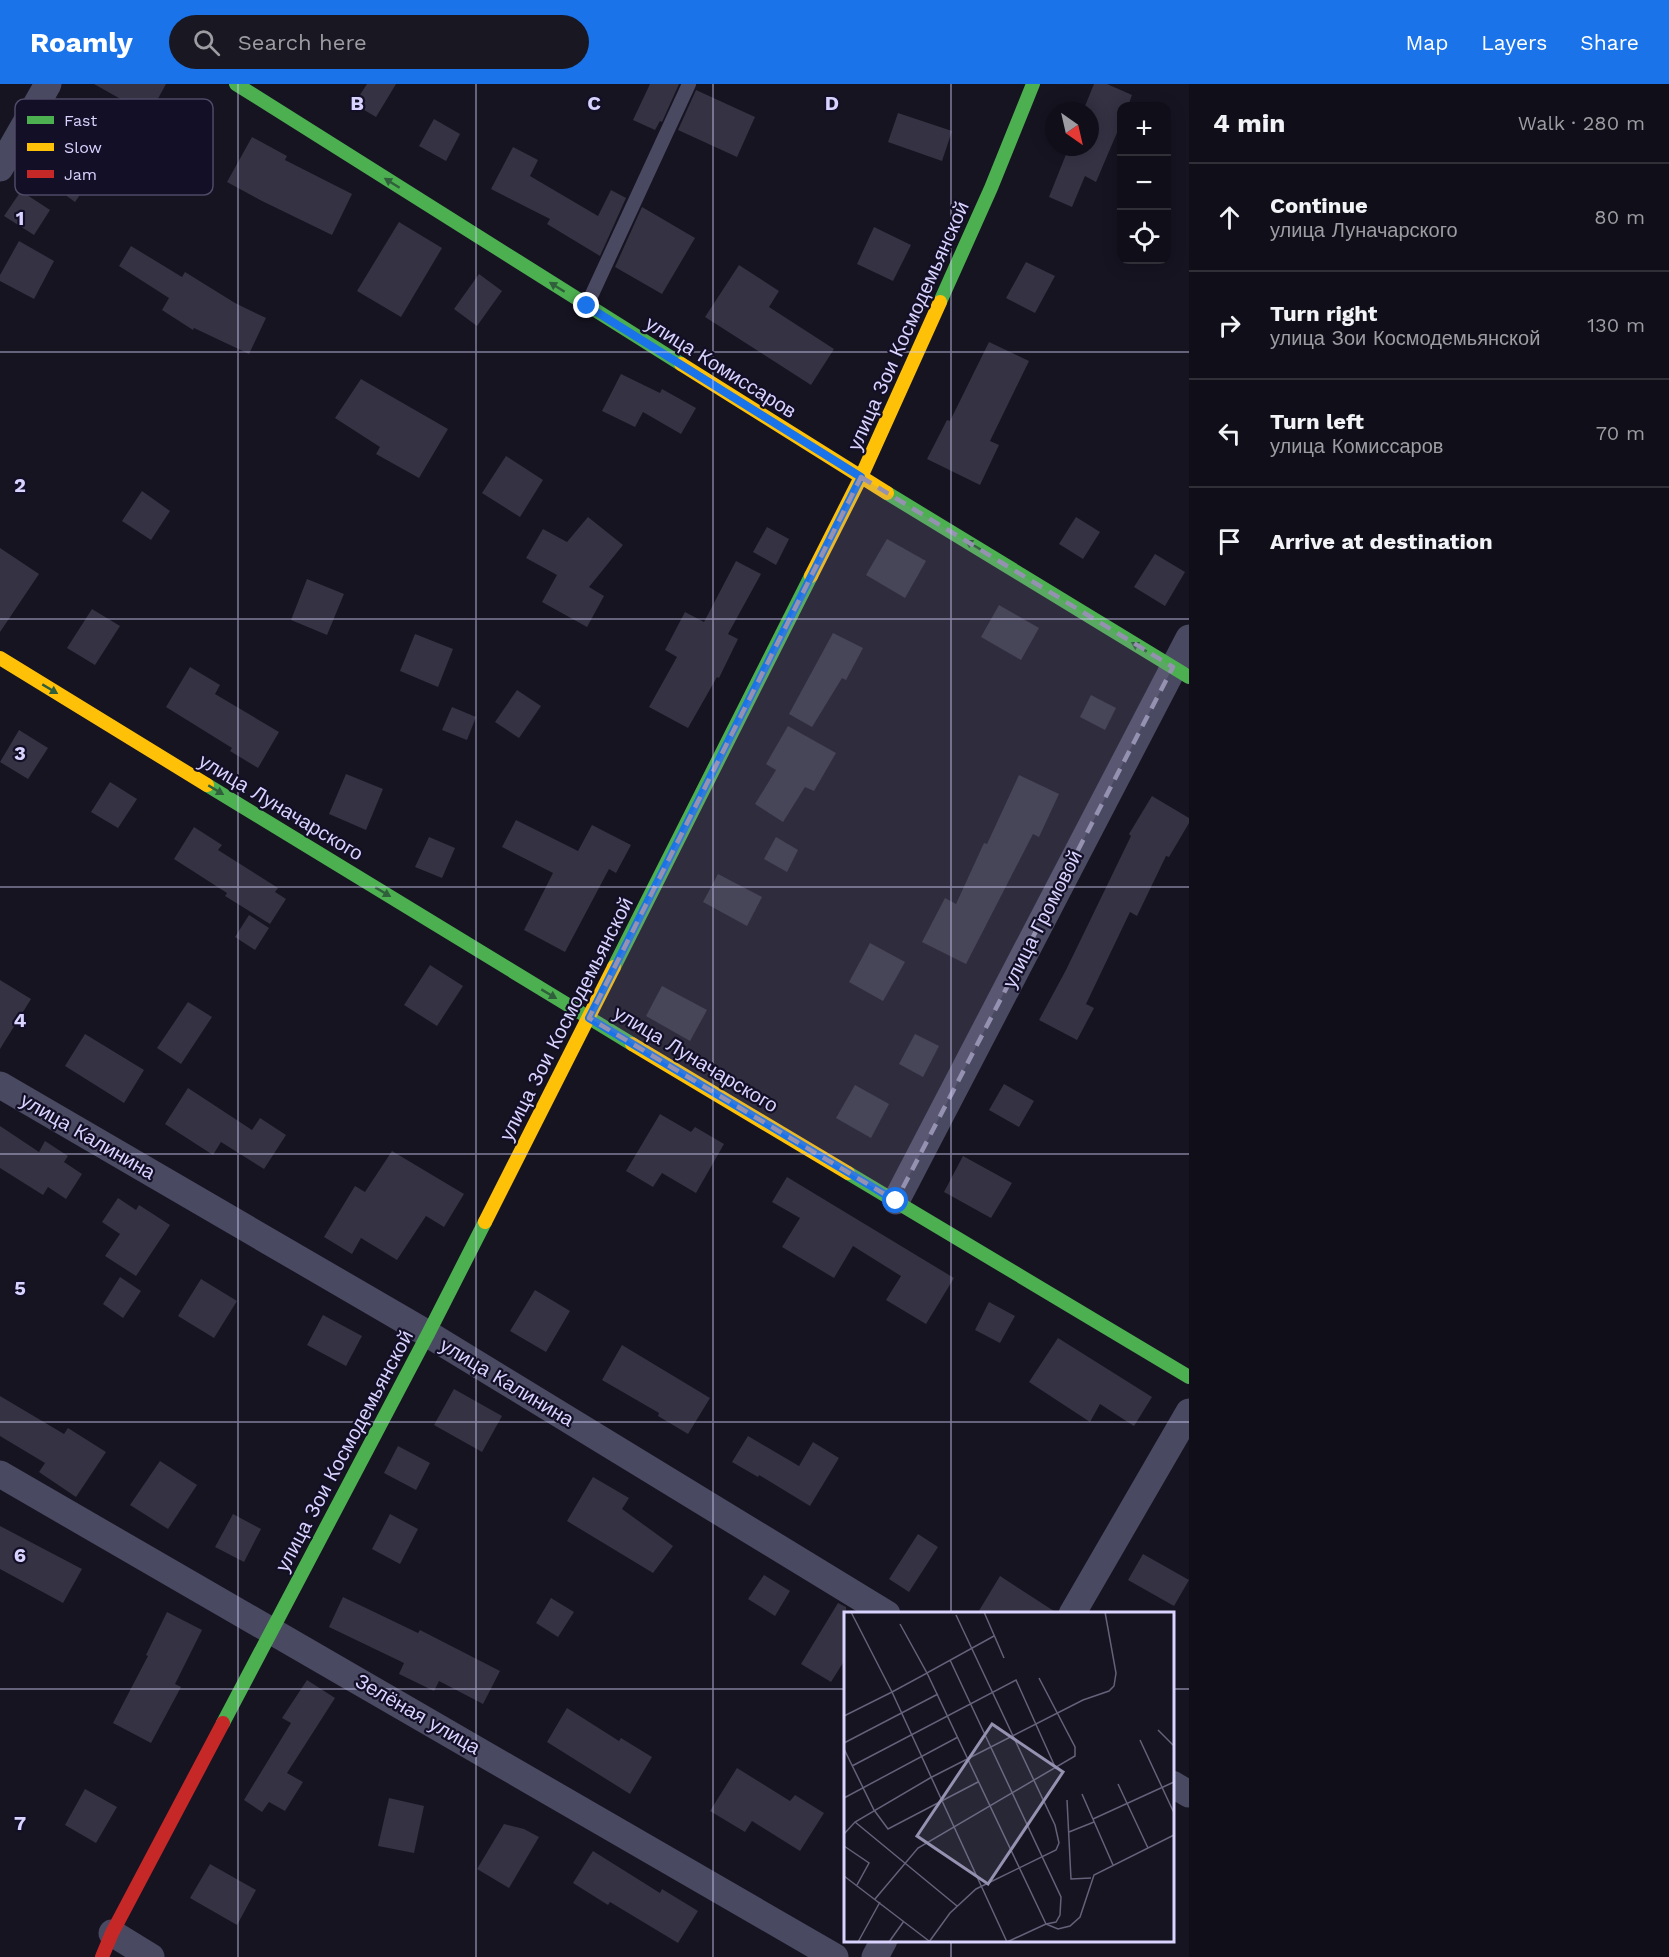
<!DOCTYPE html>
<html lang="en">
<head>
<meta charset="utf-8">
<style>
  :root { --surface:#100f19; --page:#191822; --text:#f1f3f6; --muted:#9c9ca2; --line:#302f38; --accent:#1a73e8 }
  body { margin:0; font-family:"Work Sans",sans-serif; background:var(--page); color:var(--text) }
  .controls { position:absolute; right:18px; top:18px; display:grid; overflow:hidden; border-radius:12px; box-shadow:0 3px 15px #0003 }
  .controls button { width:54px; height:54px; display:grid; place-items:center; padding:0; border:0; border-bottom:2px solid var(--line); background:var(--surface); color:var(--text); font:30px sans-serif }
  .compass { position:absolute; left:1045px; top:18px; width:54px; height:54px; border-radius:50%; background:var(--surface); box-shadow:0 3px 15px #0003; rotate:146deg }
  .stop { position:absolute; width:18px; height:18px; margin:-14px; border:4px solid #1a73e8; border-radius:50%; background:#fff }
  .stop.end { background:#1a73e8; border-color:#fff; box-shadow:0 2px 6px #0008 }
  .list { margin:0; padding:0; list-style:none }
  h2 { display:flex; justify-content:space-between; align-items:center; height:78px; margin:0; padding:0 24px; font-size:26px }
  h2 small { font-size:20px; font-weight:400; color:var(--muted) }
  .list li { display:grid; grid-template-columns:39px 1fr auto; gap:18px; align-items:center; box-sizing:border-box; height:108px; padding:0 24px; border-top:2px solid var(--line) }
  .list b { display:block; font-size:22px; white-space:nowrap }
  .list p { margin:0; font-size:20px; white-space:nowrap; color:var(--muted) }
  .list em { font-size:20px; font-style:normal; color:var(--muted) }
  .icon { flex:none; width:33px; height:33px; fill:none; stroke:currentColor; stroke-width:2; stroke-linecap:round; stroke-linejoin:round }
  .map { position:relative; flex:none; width:1189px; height:1873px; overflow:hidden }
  header { display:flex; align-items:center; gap:36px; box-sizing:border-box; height:84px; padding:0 30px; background:var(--accent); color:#fff }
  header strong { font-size:28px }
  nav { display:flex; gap:33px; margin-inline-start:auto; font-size:21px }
  .search { width:420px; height:54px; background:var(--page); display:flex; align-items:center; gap:15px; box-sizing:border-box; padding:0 21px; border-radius:33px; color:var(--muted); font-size:22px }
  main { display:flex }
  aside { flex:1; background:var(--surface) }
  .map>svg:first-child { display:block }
  .building { fill:#343243 }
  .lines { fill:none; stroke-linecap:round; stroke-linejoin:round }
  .lane { stroke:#4a4962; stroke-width:14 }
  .street { stroke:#4a4962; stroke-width:27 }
  .fast { stroke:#4caf50; stroke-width:14 }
  .slow { stroke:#ffc107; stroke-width:14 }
  .jam { stroke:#c62828; stroke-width:14 }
  .oneway { fill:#305f3b }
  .route { stroke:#1a73e8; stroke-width:8 }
  .marked { fill:#9591b1; fill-opacity:0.2; stroke:#9591b1; stroke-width:4.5; stroke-dasharray:12 8; stroke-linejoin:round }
  .grid { fill:none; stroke:#d9d4ff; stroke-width:1.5; stroke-opacity:0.55 }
  .labels { text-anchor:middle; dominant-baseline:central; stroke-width:4.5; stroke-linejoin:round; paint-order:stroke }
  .street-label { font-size:20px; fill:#d9d4ff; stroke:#130f26 }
  .inset-road { fill:none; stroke:#64617a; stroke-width:1.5 }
  .view { fill:#9591b1; fill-opacity:0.15; stroke:#9591b1; stroke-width:3 }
  .inset-edge { fill:none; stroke:#d9d4ff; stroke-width:3 }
  .key { fill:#130f26; stroke:#4e4a67; stroke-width:1.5 }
  .key-label { font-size:16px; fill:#d9d4ff }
  .grid-label { font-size:20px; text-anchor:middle; font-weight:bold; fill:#d9d4ff; stroke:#130f26; stroke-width:4.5; stroke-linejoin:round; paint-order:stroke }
</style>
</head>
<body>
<header>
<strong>Roamly</strong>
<div class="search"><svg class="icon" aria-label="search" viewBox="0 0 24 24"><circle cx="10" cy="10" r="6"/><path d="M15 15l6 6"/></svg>Search here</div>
<nav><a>Map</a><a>Layers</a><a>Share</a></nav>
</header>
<main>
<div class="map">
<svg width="1189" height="1873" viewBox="0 0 1189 1873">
  <rect width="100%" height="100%" fill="#161421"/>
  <g class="building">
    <path d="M94,0H166L149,31Z"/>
    <path d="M367,0H396L376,33L354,20Z"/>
    <path d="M650,0H679L662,38L660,37L655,46L633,36Z"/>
    <path d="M1094,0H1107L1132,11L1128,22H1122V37L1096,98L1085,92L1072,123L1049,113L1069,63H1090V27H1083Z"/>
    <path d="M696,6L755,33L737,73L678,46Z"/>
    <path d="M898,29L952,47L942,77L888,58Z"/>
    <path d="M434,35L460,50L446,77L419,62Z"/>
    <path d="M252,53L287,72L285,76L352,110L332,151L262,117L227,98Z"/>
    <path d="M513,63L538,76L530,92L598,132L611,106L626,114L600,172L547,140L550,135L491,105Z"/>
    <path d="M70,68L97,86L75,118L49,99Z"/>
    <path d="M21,107L50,126L34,151L4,132Z"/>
    <path d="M642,123L695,154L662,210L615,183Z"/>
    <path d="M399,138L442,164L401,233L357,207Z"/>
    <path d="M874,143L911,161L893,197L857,180Z"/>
    <path d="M19,157L54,177L34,215L0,197V191Z"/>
    <path d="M131,162L182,193L185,188L235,219L266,234L249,270L194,244L193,246L162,226L169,214L119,182Z"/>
    <path d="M1026,178L1055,192L1035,229L1006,214Z"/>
    <path d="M739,181L779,207L769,223L834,265L811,301L705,233Z"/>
    <path d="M479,190L502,207L477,242L454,225Z"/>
    <path d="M989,258L1029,277L990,357L999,361L980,401L927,375L947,336L950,337Z"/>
    <path d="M621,290L660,309L662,305L696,324L681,350L643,328L635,343L602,327Z"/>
    <path d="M361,295L448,345L419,394L376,370L380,363L335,334Z"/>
    <path d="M506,372L543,396L520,433L482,409Z"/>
    <path d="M142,407L170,427L151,456L122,437Z"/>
    <path d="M588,433L623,461L589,503L604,512L587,543L542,518L557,491L526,474L543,445L567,458Z"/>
    <path d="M1076,433L1100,448L1083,475L1059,460Z"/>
    <path d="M767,443L789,455L776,481L753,468Z"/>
    <path d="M887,455L926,477L905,514L866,491Z"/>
    <path d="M0,464L39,490L0,548Z"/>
    <path d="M1155,470L1185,488L1165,522L1134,503Z"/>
    <path d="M736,477L761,490L728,550L738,555L719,594L717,593L688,644L649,623L677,573L665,566L685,528L704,538Z"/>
    <path d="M307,495L344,510L327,551L291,536Z"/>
    <path d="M999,521L1039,544L1021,576L981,553Z"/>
    <path d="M92,525L120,542L95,581L67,564Z"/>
    <path d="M833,549L863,564L846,596L842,594L812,643L789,630Z"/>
    <path d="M415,550L453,565L438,603L400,587Z"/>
    <path d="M190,583L220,601L215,610L279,648L258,684L230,667L232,664L166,623Z"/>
    <path d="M517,606L541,622L519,654L495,638Z"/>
    <path d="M1091,611L1116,624L1105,646L1080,633Z"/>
    <path d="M452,623L476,633L467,656L442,646Z"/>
    <path d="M788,642L836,669L814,707L805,703L783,738L755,720L776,686L766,680Z"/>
    <path d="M19,646L48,664L28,695L0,678Z"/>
    <path d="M346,690L383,705L366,746L329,730Z"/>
    <path d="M1019,691L1059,710L1039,753L1033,750L966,880L922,858L945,814L956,820L984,759L987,760Z"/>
    <path d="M110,698L137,715L118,744L91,728Z"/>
    <path d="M1152,712L1189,734V739L1169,773L1166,772L1137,832L1130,828L1086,920L1094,924L1077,956L1039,936L1066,886L1131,752L1129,750Z"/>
    <path d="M516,736L578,767L592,741L631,761L616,789L609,785L565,868L524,846L553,789L502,763Z"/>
    <path d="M194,743L222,761L218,766L278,804L275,808L286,815L270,840L225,812L227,809L174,775Z"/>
    <path d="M429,753L455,764L442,794L415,783Z"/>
    <path d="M776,753L798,766L787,788L764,775Z"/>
    <path d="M718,790L762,813L747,842L703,818Z"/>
    <path d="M249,831L269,844L255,866L235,853Z"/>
    <path d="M870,859L905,878L883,917L849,898Z"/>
    <path d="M430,881L463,902L437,942L404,921Z"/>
    <path d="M0,896L31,915L0,965Z"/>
    <path d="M662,902L707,926L690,957L646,932Z"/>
    <path d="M188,918L212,933L181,980L157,964Z"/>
    <path d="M85,950L144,986L124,1019L65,982Z"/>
    <path d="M915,950L939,962L923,993L899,980Z"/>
    <path d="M1004,1000L1034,1017L1019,1043L989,1026Z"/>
    <path d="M855,1001L889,1020L871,1054L836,1034Z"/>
    <path d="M188,1004L252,1046L260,1034L286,1051L264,1085L221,1058L213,1071L165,1040Z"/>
    <path d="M660,1030L691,1048L695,1043L724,1060L696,1109L662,1089L653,1103L626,1087Z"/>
    <path d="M0,1042L39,1068L45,1057L68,1072L64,1078L82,1090L66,1115L48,1103L43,1111L0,1084Z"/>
    <path d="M392,1067L464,1110L444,1143L426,1132L397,1176L361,1154L352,1170L324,1153L355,1102L365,1108Z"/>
    <path d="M963,1072L1012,1099L991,1134L944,1108Z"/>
    <path d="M787,1093L954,1194L926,1240L886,1216L901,1192L853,1162L834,1194L782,1163L800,1134L772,1118Z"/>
    <path d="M118,1114L136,1126L139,1121L170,1141L136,1192L105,1172L120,1150L102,1138Z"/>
    <path d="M120,1193L141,1207L123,1234L103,1220Z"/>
    <path d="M201,1195L237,1217L214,1254L178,1232Z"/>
    <path d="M535,1206L570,1227L546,1268L510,1247Z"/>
    <path d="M989,1218L1015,1232L1000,1259L975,1246Z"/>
    <path d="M323,1231L362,1252L346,1282L307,1261Z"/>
    <path d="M1058,1254L1152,1313L1134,1342L1100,1320L1090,1338L1029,1298Z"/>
    <path d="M622,1261L710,1314L688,1350L658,1332L659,1329L602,1296Z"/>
    <path d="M454,1305L502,1332L482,1368L434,1341Z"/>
    <path d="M0,1312L64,1350L68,1344L106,1368L76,1413L39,1388L45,1379L0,1352Z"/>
    <path d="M748,1352L799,1382L813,1358L839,1374L810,1422L759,1391L758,1393L732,1378Z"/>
    <path d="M398,1362L430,1379L416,1406L384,1389Z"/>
    <path d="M160,1377L197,1401L168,1445L130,1421Z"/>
    <path d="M593,1393L629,1414L622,1425L673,1462L653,1489L567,1437Z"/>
    <path d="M233,1430L261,1445L244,1478L215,1463Z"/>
    <path d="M390,1430L418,1445L400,1480L372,1465Z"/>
    <path d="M0,1442L82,1485L63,1519L0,1485Z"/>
    <path d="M918,1450L938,1463L909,1508L889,1495Z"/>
    <path d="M1143,1470L1189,1496L1174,1522L1128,1496Z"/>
    <path d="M764,1491L790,1507L775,1532L748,1515Z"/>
    <path d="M1000,1492L1057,1529L1056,1530H977Z"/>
    <path d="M343,1513L418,1549L420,1546L500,1587L483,1620L439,1597L434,1607L399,1590L404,1579L329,1543Z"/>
    <path d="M551,1514L574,1528L558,1553L536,1539Z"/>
    <path d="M838,1519L846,1523V1574L831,1598L801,1580Z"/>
    <path d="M167,1528L202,1546L175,1600L181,1603L151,1659L113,1639L148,1572L146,1571Z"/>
    <path d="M307,1596L335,1614L287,1689L303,1698L285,1727L269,1718L262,1728L244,1716L291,1639L282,1634Z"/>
    <path d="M567,1624L619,1657L621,1654L652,1673L630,1710L547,1658Z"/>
    <path d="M737,1684L790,1717L795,1711L824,1729L800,1767L752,1737L745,1748L710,1727Z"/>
    <path d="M85,1705L117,1723L96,1759L65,1741Z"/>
    <path d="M389,1714L424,1722L414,1769L378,1762Z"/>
    <path d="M504,1740L524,1745L539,1753L509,1804L477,1785Z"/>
    <path d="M593,1767L660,1809L662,1805L698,1827L678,1859L610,1818L608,1821L573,1799Z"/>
    <path d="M210,1780L256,1806L237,1841L190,1814Z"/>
  </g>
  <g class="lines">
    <path class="lane" d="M587,221L689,0"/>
    <g class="street">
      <path d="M0,84L48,0"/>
      <path d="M0,1001L428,1250L887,1530"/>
      <path d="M896,1117L1189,554"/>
      <path d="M0,1390L835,1873"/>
      <path d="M1072,1530L1189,1328"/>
      <path d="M1172,1700L1189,1710"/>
      <path d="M112,1849L151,1873"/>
      <path d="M875,1873L884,1856"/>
    </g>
    <g class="fast">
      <path d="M236,0L681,280"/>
      <path d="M940,218L991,104L1033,0"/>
      <path d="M887,409L1189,593"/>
      <path d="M207,701L632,960"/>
      <path d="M614,883L811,492"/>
      <path d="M848,1089L1189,1293"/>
      <path d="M223,1639L428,1250L485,1138"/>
    </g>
    <g class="slow">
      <path d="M681,280L887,409"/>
      <path d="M811,492L861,393L940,218"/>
      <path d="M0,574L207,701"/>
      <path d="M632,960L848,1089"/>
      <path d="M485,1138L614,883"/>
    </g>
    <path class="jam" d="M102,1873L112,1849L223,1639"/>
  </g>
  <defs><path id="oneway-solid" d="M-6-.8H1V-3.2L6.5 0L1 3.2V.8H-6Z" transform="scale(1.5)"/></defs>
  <g class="oneway">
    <use href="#oneway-solid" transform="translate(392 99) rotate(-148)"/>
    <use href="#oneway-solid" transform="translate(557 203) rotate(-148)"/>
    <use href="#oneway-solid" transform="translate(973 461) rotate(-149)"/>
    <use href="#oneway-solid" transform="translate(1139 563) rotate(-149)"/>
    <use href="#oneway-solid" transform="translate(50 605) rotate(31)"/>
    <use href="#oneway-solid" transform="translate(216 706) rotate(31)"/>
    <use href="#oneway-solid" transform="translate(383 808) rotate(31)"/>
    <use href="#oneway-solid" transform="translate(549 910) rotate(31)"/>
  </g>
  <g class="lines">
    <path class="route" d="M587,222L861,393L589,934L896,1117"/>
  </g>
  <path class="marked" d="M861,393L1173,583L896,1117L589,934Z"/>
  <path class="grid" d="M238,0V1873M476,0V1873M713,0V1873M951,0V1530M0,268H1189M0,535H1189M0,803H1189M0,1070H1189M0,1338H1189M0,1605H846M1172,1605H1189M951,1856V1873"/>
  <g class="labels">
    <g class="street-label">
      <text transform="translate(908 242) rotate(-66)">улица Зои Космодемьянской</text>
      <text transform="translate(721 283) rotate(32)">улица Комиссаров</text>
      <text transform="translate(281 723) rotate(31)">улица Луначарского</text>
      <text transform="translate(1042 835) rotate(-63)">улица Громовой</text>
      <text transform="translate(566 935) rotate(-63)">улица Зои Космодемьянской</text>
      <text transform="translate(696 975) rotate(31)">улица Луначарского</text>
      <text transform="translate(88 1052) rotate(30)">улица Калинина</text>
      <text transform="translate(507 1298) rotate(31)">улица Калинина</text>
      <text transform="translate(344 1367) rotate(-62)">улица Зои Космодемьянской</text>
      <text transform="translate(418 1630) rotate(30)">Зелёная улица</text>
    </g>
  </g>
  <g transform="translate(844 1528)">
    <rect width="330" height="330" fill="#161421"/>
    <path class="inset-road" d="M7,0L48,80L163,330M140,0L160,46M56,12L83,61L150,24M106,48L217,285L216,303L212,310L202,312M48,80L83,61L202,312M0,104L48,80M314,118L330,134M296,128L330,201M0,131L94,82M0,137L30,198L44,217L134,170M8,154L172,68L212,157M274,172L304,236M238,182L269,253M0,186L114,125M223,188L227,267L247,266M249,207L330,170M11,210L113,294M225,220L250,210M0,222L11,210L86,166L239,88L265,79L270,74L272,61L261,0M0,234L25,251L13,273M0,264L85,329M31,287L74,236L231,144V135L195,66M202,312L214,317L226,314L236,305L250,263L330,223M14,330L36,290M45,330L60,309M85,330L106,301L132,277L212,238L215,231L211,213L112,3M163,330L202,312"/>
    <path class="view" d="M148,112L219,160L144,272L73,224Z"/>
    <rect width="330" height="330" class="inset-edge"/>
  </g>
  <rect x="15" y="15" width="198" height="96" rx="9" class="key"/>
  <rect x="27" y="32" width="27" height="8" fill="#4caf50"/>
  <rect x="27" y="59" width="27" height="8" fill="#ffc107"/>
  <rect x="27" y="86" width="27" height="8" fill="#c62828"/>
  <g class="key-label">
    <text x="64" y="42">Fast</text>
    <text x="64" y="69">Slow</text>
    <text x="64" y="96">Jam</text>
  </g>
  <g class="grid-label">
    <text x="357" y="26">B</text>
    <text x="594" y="26">C</text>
    <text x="832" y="26">D</text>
    <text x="20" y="141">1</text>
    <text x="20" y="408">2</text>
    <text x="20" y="676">3</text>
    <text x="20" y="943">4</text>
    <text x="20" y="1211">5</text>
    <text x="20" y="1478">6</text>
    <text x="20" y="1746">7</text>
  </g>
</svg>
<div class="controls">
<button>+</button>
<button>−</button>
<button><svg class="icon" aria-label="locate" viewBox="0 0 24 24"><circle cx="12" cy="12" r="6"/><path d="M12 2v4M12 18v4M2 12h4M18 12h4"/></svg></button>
</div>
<svg class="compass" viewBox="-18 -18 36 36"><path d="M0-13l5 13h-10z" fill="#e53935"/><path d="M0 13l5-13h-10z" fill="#9c9ca2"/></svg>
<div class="stop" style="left:896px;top:1117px"></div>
<div class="stop end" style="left:587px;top:222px"></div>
</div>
<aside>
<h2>4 min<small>Walk · 280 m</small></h2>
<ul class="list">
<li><svg class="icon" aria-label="ahead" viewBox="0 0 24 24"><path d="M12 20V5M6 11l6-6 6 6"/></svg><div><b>Continue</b><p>улица Луначарского</p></div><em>80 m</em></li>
<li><svg class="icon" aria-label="right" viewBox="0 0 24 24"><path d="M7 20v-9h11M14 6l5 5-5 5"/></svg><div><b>Turn right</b><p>улица Зои Космодемьянской</p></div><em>130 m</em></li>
<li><svg class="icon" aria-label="left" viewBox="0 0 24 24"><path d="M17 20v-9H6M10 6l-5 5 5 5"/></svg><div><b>Turn left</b><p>улица Комиссаров</p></div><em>70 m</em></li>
<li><svg class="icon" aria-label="arrive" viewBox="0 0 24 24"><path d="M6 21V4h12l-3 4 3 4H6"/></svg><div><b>Arrive at destination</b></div></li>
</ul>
</aside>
</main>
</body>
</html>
